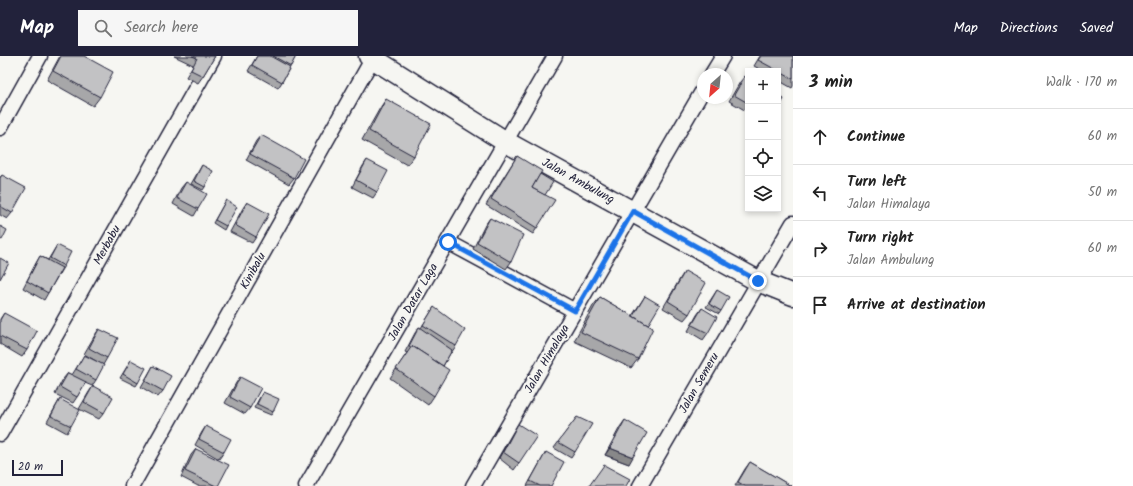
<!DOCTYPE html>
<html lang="en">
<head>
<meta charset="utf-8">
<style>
  :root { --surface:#fff; --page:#f6f6f6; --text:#222; --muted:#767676; --line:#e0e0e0; --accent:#22223b }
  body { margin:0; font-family:Kalam,sans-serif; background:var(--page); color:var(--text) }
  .controls { position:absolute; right:12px; top:12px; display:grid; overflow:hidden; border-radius:0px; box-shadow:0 2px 6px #0003 }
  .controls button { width:36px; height:36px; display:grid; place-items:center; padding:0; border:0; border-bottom:1px solid var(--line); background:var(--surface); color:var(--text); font:20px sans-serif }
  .compass { position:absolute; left:697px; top:12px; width:36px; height:36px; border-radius:50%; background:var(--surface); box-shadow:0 2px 6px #0003; rotate:207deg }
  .scale { position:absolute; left:12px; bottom:10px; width:51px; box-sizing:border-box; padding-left:4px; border:2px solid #22223b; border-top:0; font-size:11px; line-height:14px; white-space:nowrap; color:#22223b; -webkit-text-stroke:3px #f6f6f2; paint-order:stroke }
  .stop { position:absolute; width:12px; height:12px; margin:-9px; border:3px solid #1a73e8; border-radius:50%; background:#fff }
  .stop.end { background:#1a73e8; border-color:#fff; box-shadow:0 1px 4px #0008 }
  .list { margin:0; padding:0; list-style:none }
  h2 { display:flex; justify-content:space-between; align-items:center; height:52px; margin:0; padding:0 16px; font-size:17px }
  h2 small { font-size:13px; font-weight:400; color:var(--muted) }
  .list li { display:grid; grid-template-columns:26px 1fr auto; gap:12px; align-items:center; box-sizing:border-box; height:56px; padding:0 16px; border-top:1px solid var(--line) }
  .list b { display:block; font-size:15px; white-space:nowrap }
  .list p { margin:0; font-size:13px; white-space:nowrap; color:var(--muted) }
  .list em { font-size:13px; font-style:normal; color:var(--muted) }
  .icon { flex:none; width:22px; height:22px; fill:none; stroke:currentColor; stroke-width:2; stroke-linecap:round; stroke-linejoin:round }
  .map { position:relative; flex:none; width:793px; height:430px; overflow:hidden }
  header { display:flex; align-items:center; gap:24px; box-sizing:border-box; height:56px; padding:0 20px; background:var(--accent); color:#fff }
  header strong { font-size:19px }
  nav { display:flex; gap:22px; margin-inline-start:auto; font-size:14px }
  .search { width:280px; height:36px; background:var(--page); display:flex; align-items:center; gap:10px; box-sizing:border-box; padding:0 14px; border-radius:0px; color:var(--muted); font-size:15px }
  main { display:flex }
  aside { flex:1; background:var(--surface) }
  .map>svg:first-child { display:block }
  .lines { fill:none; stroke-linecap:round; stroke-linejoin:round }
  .street-casing { stroke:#22223b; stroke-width:17 }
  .secondary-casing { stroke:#22223b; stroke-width:23 }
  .street { stroke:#f6f6f2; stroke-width:14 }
  .secondary { stroke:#f6f6f2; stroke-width:20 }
  .wall { fill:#a7a7a9; stroke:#22223b }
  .shaded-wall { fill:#888889; stroke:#22223b }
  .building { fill:#c2c2c4; stroke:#22223b }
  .route { stroke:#1a73e8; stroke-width:5 }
  .labels { text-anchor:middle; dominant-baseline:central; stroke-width:4; stroke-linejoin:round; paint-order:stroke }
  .street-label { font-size:12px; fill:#22223b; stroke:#f6f6f2 }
</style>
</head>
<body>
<header>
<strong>Map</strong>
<div class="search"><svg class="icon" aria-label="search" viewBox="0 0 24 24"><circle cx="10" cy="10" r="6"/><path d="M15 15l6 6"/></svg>Search here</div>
<nav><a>Map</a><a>Directions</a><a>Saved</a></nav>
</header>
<main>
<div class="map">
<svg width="793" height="430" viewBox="0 0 793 430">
  <rect width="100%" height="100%" fill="#f6f6f2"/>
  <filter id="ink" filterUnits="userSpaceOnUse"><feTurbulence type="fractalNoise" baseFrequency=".025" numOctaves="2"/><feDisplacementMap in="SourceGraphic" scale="8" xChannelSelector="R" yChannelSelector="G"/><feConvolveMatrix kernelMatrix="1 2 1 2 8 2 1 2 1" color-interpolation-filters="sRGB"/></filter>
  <g filter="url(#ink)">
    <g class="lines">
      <g class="street-casing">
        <g id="street">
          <path d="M712,18L723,0"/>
          <path d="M0,72L40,0"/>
          <path d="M448,186L575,255"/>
          <path d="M0,378L214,0"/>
          <path d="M132,430L374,0"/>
          <path d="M306,430L555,0"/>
          <path d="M473,430L703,34"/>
          <path d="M640,430L793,167"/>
        </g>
      </g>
      <g class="secondary-casing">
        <path id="secondary" d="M369,0L506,86L758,225L793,239"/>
      </g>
      <use href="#street" class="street"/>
      <use href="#secondary" class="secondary"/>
    </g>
    <g class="wall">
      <path d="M60,0H84L100,41L93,50L47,24Z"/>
      <path d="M174,0H215L203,20L198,27L186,21L193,9Z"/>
      <path d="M257,0H270L271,1V0H296L282,26L278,32L248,15Z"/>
      <path d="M760,0H793V30L792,32L778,24V15H763L754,10Z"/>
      <path d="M745,20L748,22V56L729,45L740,26Z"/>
      <path d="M386,43L414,100L407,109L362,84L380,52Z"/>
      <path d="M261,79L294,122L289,128L246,104L256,85Z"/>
      <path d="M517,100L540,118L537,172L533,178L486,149Z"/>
      <path d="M367,104L377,136L373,142L352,131L363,110Z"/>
      <path d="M202,109L205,131L203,134L191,128Z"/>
      <path d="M2,119L12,157L7,163L0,159V121Z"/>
      <path d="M186,126L198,153L194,160L173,148L181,132Z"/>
      <path d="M226,144V170L224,174L213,167Z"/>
      <path d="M247,146L256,181L252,187L230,176L243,152Z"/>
      <path d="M490,162L511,206L506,213L473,193L485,169Z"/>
      <path d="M57,189L64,210L62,213L48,237L44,244L23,232L36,207L40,200L48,204Z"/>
      <path d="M685,215L689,258L684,264L663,252L681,221Z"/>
      <path d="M717,234L721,255L719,258L706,251Z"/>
      <path d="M645,240L648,269L638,303L631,312L574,285L593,250L600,241L632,260Z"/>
      <path d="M434,251L456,290L451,297V296L443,310L434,340L428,349L390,322L407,297L405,296L415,277L419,271L421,272Z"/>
      <path d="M702,252L708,277L703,284L688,275L697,259Z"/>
      <path d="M4,257L27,294L22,301L0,288V263Z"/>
      <path d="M99,273L107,302L103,309L84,298L95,279Z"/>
      <path d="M84,299L96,324L92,330L85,327L77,341L73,347L55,338L63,323L68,317L72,319L80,306Z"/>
      <path d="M131,304L138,327L136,330L120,322Z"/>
      <path d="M153,310L163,335L158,341L141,331Z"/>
      <path d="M240,321L250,352L245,358L225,347L236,327Z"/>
      <path d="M93,330L104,357L99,363L79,353L89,336Z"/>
      <path d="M263,336L273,356L271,359L254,352L261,339Z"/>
      <path d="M60,343L71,370L67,377L47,366L56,350Z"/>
      <path d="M577,361L575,396L571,402L554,392Z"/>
      <path d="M625,364L629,408L605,399L620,371Z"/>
      <path d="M518,368L519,407L514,414L499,402L514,375Z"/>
      <path d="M206,370L224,396L219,403L195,389L202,376Z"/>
      <path d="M196,393L218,430H198L181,421L191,399Z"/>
      <path d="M546,396L551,430H527L542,403Z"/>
      <path d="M750,406L791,430H735L745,413Z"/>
    </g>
    <path class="shaded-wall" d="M610,392L633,401L629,408L605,399Z"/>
    <g class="building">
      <path d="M61,0H84L113,16L100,41L53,15Z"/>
      <path d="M192,0H215L203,20L191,14L197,2Z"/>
      <path d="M257,0H270L290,11L282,26L252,9Z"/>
      <path d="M273,0H296L291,10Z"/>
      <path d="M761,0H793V23L758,4Z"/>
      <path d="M745,20L748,22V47L734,39Z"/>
      <path d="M778,39L784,43L778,53Z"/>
      <path d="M386,43L431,68L414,100L369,75Z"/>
      <path d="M261,79L304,103L294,122L250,98Z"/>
      <path d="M517,100L542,115L532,132L555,144L537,172L491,143Z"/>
      <path d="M367,104L388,115L377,136L356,124Z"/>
      <path d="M202,109L213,115L205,131L194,125Z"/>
      <path d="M540,118L553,126L545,139L532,132Z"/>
      <path d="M2,119L26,132L12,157L0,150V122Z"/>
      <path d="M186,126L207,138L198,153L177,142Z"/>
      <path d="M226,144L237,151L226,170L215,164Z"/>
      <path d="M247,146L269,158L256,181L235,169Z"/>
      <path d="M490,162L523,179L511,206L477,186Z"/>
      <path d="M0,170L7,174L2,184L0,183Z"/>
      <path d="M57,189L71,196L64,210L50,202Z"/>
      <path d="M40,200L62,212L48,237L27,225Z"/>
      <path d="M0,202L9,207L0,223Z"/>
      <path d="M685,215L706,227L689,258L668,245Z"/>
      <path d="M717,234L729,241L721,255L709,248Z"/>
      <path d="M645,240L660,249L648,269L633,260Z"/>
      <path d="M600,241L653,272L638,303L581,276Z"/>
      <path d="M434,251L465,274L456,290L423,269Z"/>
      <path d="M702,252L717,261L708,277L692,269Z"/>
      <path d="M4,257L37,275L27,294L0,280V264Z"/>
      <path d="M419,271L452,294L443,310L412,290L411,291L409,290Z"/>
      <path d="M99,273L118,282L107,302L89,292Z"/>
      <path d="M412,290L449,314L434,340L396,313Z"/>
      <path d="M84,299L104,309L96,324L76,313Z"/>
      <path d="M131,304L146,312L138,327L123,318Z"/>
      <path d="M153,310L171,320L163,335L145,325Z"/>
      <path d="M68,317L86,326L77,341L60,331Z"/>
      <path d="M240,321L261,332L250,352L230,341Z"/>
      <path d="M93,330L113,341L104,357L84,346Z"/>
      <path d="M263,336L279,343L273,356L257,348Z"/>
      <path d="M60,343L80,354L71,370L51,360Z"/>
      <path d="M577,361L592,368L575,396L558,386Z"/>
      <path d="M625,364L647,377L633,401L610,392Z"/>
      <path d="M518,368L537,380L519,407L503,396Z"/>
      <path d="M206,370L231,383L224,396L199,383Z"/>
      <path d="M196,393L229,409L218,430H216L185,415Z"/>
      <path d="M546,396L564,406L551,430H540L530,425Z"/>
      <path d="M750,406L791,430H745L738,426Z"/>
      <path d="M604,409L630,423L626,430H589Z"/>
    </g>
  </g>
  <g class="lines" filter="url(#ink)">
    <path class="route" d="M448,186L575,255L633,155L758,225"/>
  </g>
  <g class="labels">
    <g class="street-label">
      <text transform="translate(578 125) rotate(29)">Jalan Ambulung</text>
      <text transform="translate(107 189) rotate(-61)">Merbabu</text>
      <text transform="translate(253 215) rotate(-61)">Kinibalu</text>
      <text transform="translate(413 246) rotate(-60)">Jalan Datar Laga</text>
      <text transform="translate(547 303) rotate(-60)">Jalan Himalaya</text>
      <text transform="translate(699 327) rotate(-60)">Jalan Semeru</text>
    </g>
  </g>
</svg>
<div class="controls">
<button>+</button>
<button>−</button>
<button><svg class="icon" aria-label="locate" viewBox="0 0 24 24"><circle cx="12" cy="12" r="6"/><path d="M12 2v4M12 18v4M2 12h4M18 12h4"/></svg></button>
<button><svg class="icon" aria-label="layers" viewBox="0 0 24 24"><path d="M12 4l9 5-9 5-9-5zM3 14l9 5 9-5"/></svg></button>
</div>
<svg class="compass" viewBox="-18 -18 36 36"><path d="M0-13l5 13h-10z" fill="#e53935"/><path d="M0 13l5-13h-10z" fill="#767676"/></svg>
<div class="scale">20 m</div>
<div class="stop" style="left:448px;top:186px"></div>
<div class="stop end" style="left:758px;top:225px"></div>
</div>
<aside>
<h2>3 min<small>Walk · 170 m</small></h2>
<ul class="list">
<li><svg class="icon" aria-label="ahead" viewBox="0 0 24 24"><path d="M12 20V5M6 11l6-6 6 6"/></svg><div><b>Continue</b></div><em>60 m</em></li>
<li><svg class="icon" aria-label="left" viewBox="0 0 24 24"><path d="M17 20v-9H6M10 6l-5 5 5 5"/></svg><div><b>Turn left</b><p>Jalan Himalaya</p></div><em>50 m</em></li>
<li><svg class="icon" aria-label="right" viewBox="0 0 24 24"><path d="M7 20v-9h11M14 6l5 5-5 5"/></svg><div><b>Turn right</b><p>Jalan Ambulung</p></div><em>60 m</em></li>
<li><svg class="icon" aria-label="arrive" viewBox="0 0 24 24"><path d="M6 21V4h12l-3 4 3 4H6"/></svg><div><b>Arrive at destination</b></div></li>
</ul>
</aside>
</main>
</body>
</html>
